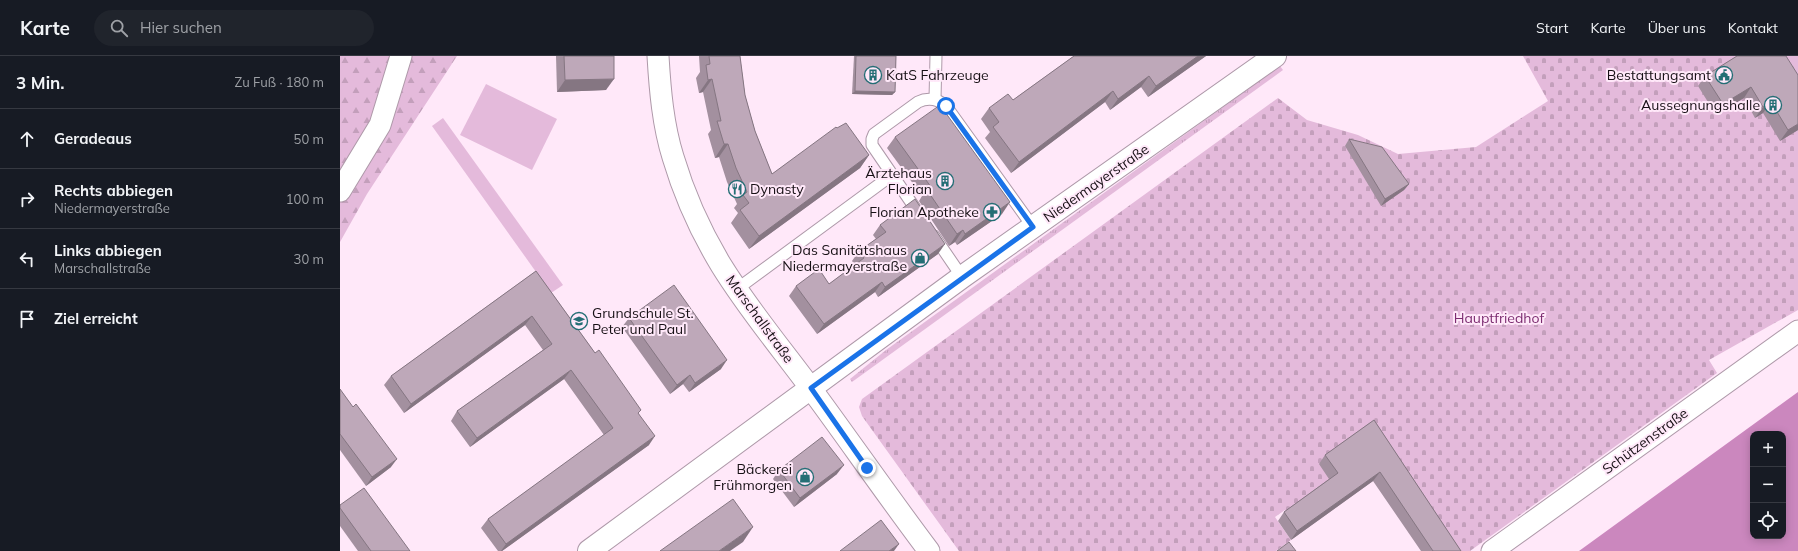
<!DOCTYPE html>
<html lang="de">
<head>
<meta charset="utf-8">
<style>
  :root { --surface:#171b24; --page:#20242c; --text:#f1f3f6; --muted:#9ea1a6; --line:#363941 }
  body { margin:0; font-family:Mulish,sans-serif; background:var(--page); color:var(--text) }
  .controls { position:absolute; right:12px; bottom:12px; display:grid; overflow:hidden; border-radius:8px; box-shadow:0 2px 10px #0003 }
  .controls button { width:36px; height:36px; display:grid; place-items:center; padding:0; border:0; border-bottom:1px solid var(--line); background:var(--surface); color:var(--text); font:20px sans-serif }
  .stop { position:absolute; width:12px; height:12px; margin:-9px; border:3px solid #1a73e8; border-radius:50%; background:#fff }
  .stop.end { background:#1a73e8; border-color:#fff; box-shadow:0 1px 4px #0008 }
  .list { margin:0; padding:0; list-style:none }
  h2 { display:flex; justify-content:space-between; align-items:center; height:52px; margin:0; padding:0 16px; font-size:17px }
  h2 small { font-size:13px; font-weight:400; color:var(--muted) }
  .list li { display:grid; grid-template-columns:26px 1fr auto; gap:12px; align-items:center; box-sizing:border-box; height:60px; padding:0 16px; border-top:1px solid var(--line) }
  .list b { display:block; font-size:15px; white-space:nowrap }
  .list p { margin:0; font-size:13px; white-space:nowrap; color:var(--muted) }
  .list em { font-size:13px; font-style:normal; color:var(--muted) }
  .icon { flex:none; width:22px; height:22px; fill:none; stroke:currentColor; stroke-width:2; stroke-linecap:round; stroke-linejoin:round }
  .map { position:relative; flex:none; width:1458px; height:495px; overflow:hidden }
  header { display:flex; align-items:center; gap:24px; box-sizing:border-box; height:56px; padding:0 20px; background:var(--surface); border-bottom:1px solid var(--line) }
  header strong { font-size:19px }
  nav { display:flex; gap:22px; margin-inline-start:auto; font-size:14px }
  .search { width:280px; height:36px; background:var(--page); display:flex; align-items:center; gap:10px; box-sizing:border-box; padding:0 14px; border-radius:22px; color:var(--muted); font-size:15px }
  main { display:flex }
  aside { flex:1; background:var(--surface) }
  .map>svg:first-child { display:block }
  .grass { fill:url(#grass-tufts) }
  .forest { fill:url(#forest-firs) }
  .cemetery { fill:url(#cemetery-stones) }
  .park { fill:#e4badb }
  .water { fill:#cb87be; fill-rule:evenodd }
  .lines { fill:none; stroke-linecap:round; stroke-linejoin:round }
  .service-casing { stroke:#ae99a9; stroke-width:13 }
  .minor-casing { stroke:#ae99a9; stroke-width:23 }
  .secondary-casing { stroke:#ae99a9; stroke-width:24 }
  .service { stroke:#fff; stroke-width:11 }
  .minor { stroke:#fff; stroke-width:21 }
  .secondary { stroke:#fff; stroke-width:22 }
  .wall { fill:#a3909f }
  .shaded-wall { fill:#857682 }
  .building { fill:#bea8b9; stroke:#857682 }
  .route { stroke:#1a73e8; stroke-width:5 }
  .labels { text-anchor:middle; dominant-baseline:central; stroke-width:4; stroke-linejoin:round; paint-order:stroke }
  .poi-label { font-size:14px; fill:#171015; stroke:#ffe8f9; text-anchor:end }
  .street-label { font-size:14px; fill:#171015; stroke:#ffe8f9 }
  .park-label { font-size:14px; fill:#7c2c70; stroke:#ffe8f9 }
</style>
</head>
<body>
<header>
<strong>Karte</strong>
<div class="search"><svg class="icon" aria-label="search" viewBox="0 0 24 24"><circle cx="10" cy="10" r="6"/><path d="M15 15l6 6"/></svg>Hier suchen</div>
<nav><a>Start</a><a>Karte</a><a>Über uns</a><a>Kontakt</a></nav>
</header>
<main>
<aside>
<h2>3 Min.<small>Zu Fuß · 180 m</small></h2>
<ul class="list">
<li><svg class="icon" aria-label="ahead" viewBox="0 0 24 24"><path d="M12 20V5M6 11l6-6 6 6"/></svg><div><b>Geradeaus</b></div><em>50 m</em></li>
<li><svg class="icon" aria-label="right" viewBox="0 0 24 24"><path d="M7 20v-9h11M14 6l5 5-5 5"/></svg><div><b>Rechts abbiegen</b><p>Niedermayerstraße</p></div><em>100 m</em></li>
<li><svg class="icon" aria-label="left" viewBox="0 0 24 24"><path d="M17 20v-9H6M10 6l-5 5 5 5"/></svg><div><b>Links abbiegen</b><p>Marschallstraße</p></div><em>30 m</em></li>
<li><svg class="icon" aria-label="arrive" viewBox="0 0 24 24"><path d="M6 21V4h12l-3 4 3 4H6"/></svg><div><b>Ziel erreicht</b></div></li>
</ul>
</aside>
<div class="map">
<svg width="1458" height="495" viewBox="0 0 1458 495">
  <defs>
    <pattern id="grass-tufts" width="24" height="20" patternUnits="userSpaceOnUse"><rect width="24" height="20" fill="#e4badb"/><path d="M3 7l-1-3M5 7V3M7 7l1-3M15 17l-1-3M17 17v-4M19 17l1-3" fill="none" stroke="#c39fbb"/></pattern>
    <pattern id="forest-firs" width="22" height="20" patternUnits="userSpaceOnUse"><rect width="22" height="20" fill="#e4badb"/><path d="M5 1l3.5 6h-7zM16 11l3.5 6h-7z" fill="#c39fbb"/></pattern>
    <pattern id="cemetery-stones" width="16" height="16" patternUnits="userSpaceOnUse"><rect width="16" height="16" fill="#e4badb"/><path d="M2 7V4a2 2 0 0 1 4 0v3zM10 15v-3a2 2 0 0 1 4 0v3z" fill="#c39fbb"/></pattern>
  </defs>
  <rect width="100%" height="100%" fill="#ffe8f9"/>
  <path class="grass" d="M940,10L943,14L512,326L510,323L546,294Z"/>
  <path class="forest" d="M0,0H117L27,138L0,186Z"/>
  <path class="cemetery" d="M1183,0H1458V254L1369,304L1377,317L1130,495H1108L1027,373L991,426L948,458L945,454L935,461L951,484L936,495H619L522,360L519,351L522,343L938,42L967,64L1018,79L1058,98L1136,91L1208,45Z"/>
  <g class="park">
    <path d="M146,28L217,63L192,114L120,79Z"/>
    <path d="M103,62L223,229L211,237L92,70Z"/>
  </g>
  <path class="water" d="M1458,336V495H1239ZM1413,378H1443V480H1413Z"/>
  <g class="lines">
    <g class="service-casing">
      <g id="service">
        <path d="M595,43L596,0"/>
        <path d="M579,158L532,89V83L534,78L578,46C588,41 598,43 606,50L693,171"/>
        <path d="M594,180L622,221"/>
        <path d="M397,233L552,119"/>
      </g>
    </g>
    <g class="minor-casing">
      <g id="minor">
        <path d="M318,0C320,34 323,69 333,101C344,138 361,176 381,209C408,253 441,292 472,334C511,387 549,442 589,495"/>
        <path d="M0,135L40,69L61,0"/>
        <path d="M1152,495L1458,275"/>
      </g>
    </g>
    <g class="secondary-casing">
      <path id="secondary" d="M249,495L622,221L935,0"/>
    </g>
    <use href="#service" class="service"/>
    <use href="#minor" class="minor"/>
    <use href="#secondary" class="secondary"/>
  </g>
  <g class="wall">
    <path d="M216,0H274L266,34L217,36Z"/>
    <path d="M359,0H400L405,39L415,75L432,118L497,72L529,99L520,112L409,193L391,167L398,157L394,152L397,148L387,126L379,101L375,102L368,78L371,74L363,36L359,37L356,22L360,16Z"/>
    <path d="M514,0H556L555,36L552,39L512,38Z"/>
    <path d="M734,0H866L808,41L801,31L770,54L765,46L671,117L645,82L650,76L641,63L649,52L673,44Z"/>
    <path d="M1397,0L1458,74L1440,85L1423,57L1415,62L1404,42L1376,59L1358,30L1365,20Z"/>
    <path d="M555,81L662,158L617,189L615,186L609,190L579,145L582,140L547,92Z"/>
    <path d="M1009,83L1069,128L1064,134L1041,150L1005,90Z"/>
    <path d="M540,169L598,198L538,241L535,236L477,278L449,240L456,230L489,228L515,209L512,205L519,195L536,183L533,179Z"/>
    <path d="M196,215L299,358L309,389L162,495H158L141,472L148,463L264,379L224,323L130,391L111,365L117,355L203,294L185,269L64,357L44,329L51,320Z"/>
    <path d="M289,262L381,313L349,336L343,328L330,338L282,271Z"/>
    <path d="M0,333L51,411L26,430L0,394Z"/>
    <path d="M1034,364L1121,495H1081L1033,425L951,484L938,465L944,456L989,423L979,408L985,399Z"/>
    <path d="M439,414L497,418L454,451L433,423Z"/>
    <path d="M0,449L70,495H18L0,470Z"/>
  </g>
  <g class="shaded-wall">
    <path d="M858,0H866L808,41L816,30Z"/>
    <path d="M809,20L801,31L770,54L778,43Z"/>
    <path d="M274,23L266,34L217,36L225,24Z"/>
    <path d="M372,23L363,36L359,37L368,24Z"/>
    <path d="M1411,31L1404,42L1376,59L1383,48Z"/>
    <path d="M515,35L555,36L552,39L512,38Z"/>
    <path d="M773,35L765,46L671,117L679,106Z"/>
    <path d="M1431,46L1423,57L1415,62L1423,51Z"/>
    <path d="M1458,68V74L1440,85L1448,74Z"/>
    <path d="M384,88H388L379,101L375,102Z"/>
    <path d="M529,99L520,112L409,193L419,180Z"/>
    <path d="M1069,128L1064,134L1041,150L1045,143Z"/>
    <path d="M670,146L662,158L617,189L625,178Z"/>
    <path d="M623,174L615,186L609,190L617,178Z"/>
    <path d="M605,188L598,198L538,241L545,231Z"/>
    <path d="M542,226L535,236L477,278L484,268Z"/>
    <path d="M192,260L185,269L64,357L71,348Z"/>
    <path d="M387,304L381,313L349,336L355,327Z"/>
    <path d="M231,314L224,323L130,391L137,382Z"/>
    <path d="M350,319L343,328L330,338L337,329Z"/>
    <path d="M315,380L309,389L162,495H161L166,488Z"/>
    <path d="M57,403L51,411L26,430L32,421Z"/>
    <path d="M504,409L497,418L454,451L460,442Z"/>
    <path d="M1040,416L1033,425L951,484L957,475Z"/>
    <path d="M413,471L403,486L390,495H379Z"/>
    <path d="M559,488L554,495H549Z"/>
  </g>
  <g class="building">
    <path d="M224,0H274V23L225,24Z"/>
    <path d="M369,0H400L405,39L415,75L432,118L496,71L497,72L506,67L529,99L419,180L400,154L409,147L403,139L407,136L396,112L388,88H384L377,65H381L372,23L368,24L366,9L370,8Z"/>
    <path d="M516,0H556L555,36L515,35Z"/>
    <path d="M734,0H858L816,30L809,20L778,43L773,35L679,106L653,71L659,66L649,52L668,38L673,44Z"/>
    <path d="M1397,0H1446L1458,19V68L1448,74L1431,46L1423,51L1411,31L1383,48L1365,20Z"/>
    <path d="M600,49L670,146L625,178L623,174L617,178L587,134L591,131L555,81Z"/>
    <path d="M1009,83L1042,91L1069,128L1045,143Z"/>
    <path d="M575,143L605,188L545,231L542,226L484,268L456,230L479,213L489,228L524,202L519,195L546,176L540,169Z"/>
    <path d="M196,215L255,297L259,294L301,354L298,357L315,380L166,488L148,463L273,372L231,314L137,382L117,355L212,288L192,260L71,348L51,320Z"/>
    <path d="M334,229L387,304L355,327L350,319L337,329L289,262Z"/>
    <path d="M0,333L13,351L16,348L57,403L32,421L0,378Z"/>
    <path d="M1034,364L1121,495H1093L1040,416L957,475L944,456L998,417L985,399Z"/>
    <path d="M482,381L504,409L460,442L439,414Z"/>
    <path d="M24,432L70,495H31L0,452V449Z"/>
    <path d="M393,443L413,471L379,495H320Z"/>
    <path d="M541,464L559,488L549,495H500Z"/>
    <path d="M949,486L956,495H937Z"/>
  </g>
  <g class="lines">
    <path class="route" d="M527,412L471,332L693,171L606,50"/>
  </g>
  <defs>
    <g id="building-ring" transform="scale(0.9)"><circle r="9.5" fill="#ffe8f9" stroke="#246e75" stroke-width="1.5"/><path d="M-4-6H4V6H1V3H-1V6H-4ZM-2.5-4.3h1.7v1.8h-1.7ZM.8-4.3h1.7v1.8H.8ZM-2.5-1h1.7V.8h-1.7ZM.8-1h1.7V.8H.8Z" fill="#246e75"/></g>
    <g id="civic-ring" transform="scale(0.9)"><circle r="9.5" fill="#ffe8f9" stroke="#246e75" stroke-width="1.5"/><path d="M-.6-6.5H3V-4.5H.6V-3L4-1V1h2V6H-6V1h2V-1L-.6-3ZM-1.2 2.5V6h2.4V2.5Z" fill="#246e75"/></g>
    <g id="restaurant-ring" transform="scale(0.9)"><circle r="9.5" fill="#ffe8f9" stroke="#246e75" stroke-width="1.5"/><path d="M-5-6h1v4h1v-4h1v4h1v-4h1v5L-1.5 .5V6h-2V.5L-5-1ZM5-6V6H3V1.5H1.5Q1.5-4 5-6Z" fill="#246e75"/></g>
    <g id="pharmacy-ring" transform="scale(0.9)"><circle r="9.5" fill="#ffe8f9" stroke="#246e75" stroke-width="1.5"/><path d="M-2-6h4v4h4v4h-4v4h-4v-4h-4v-4h4Z" fill="#246e75"/></g>
    <g id="shop-ring" transform="scale(0.9)"><circle r="9.5" fill="#ffe8f9" stroke="#246e75" stroke-width="1.5"/><path d="M-5-2.5h2.3a2.7 3.5 0 0 1 5.4 0H5L5.5 6h-11ZM-1.5-2.5h3a1.5 2.3 0 0 0-3 0Z" fill="#246e75"/></g>
    <g id="school-ring" transform="scale(0.9)"><circle r="9.5" fill="#ffe8f9" stroke="#246e75" stroke-width="1.5"/><path d="M0-5L7-2L0 1L-7-2ZM-4 1L0 2.5L4 1V4Q0 6-4 4Z" fill="#246e75"/></g>
  </defs>
  <g fill-rule="evenodd">
    <use href="#building-ring" x="533" y="19"/>
    <use href="#civic-ring" x="1384" y="19"/>
    <use href="#building-ring" x="1433" y="49"/>
    <use href="#building-ring" x="605" y="125"/>
    <use href="#restaurant-ring" x="397" y="133"/>
    <use href="#pharmacy-ring" x="652" y="156"/>
    <use href="#shop-ring" x="580" y="202"/>
    <use href="#school-ring" x="239" y="265"/>
    <use href="#shop-ring" x="465" y="421"/>
  </g>
  <g class="labels">
    <g class="poi-label">
      <text x="546" y="19" text-anchor="start">KatS Fahrzeuge</text>
      <text x="1371" y="19">Bestattungsamt</text>
      <text x="1420" y="49">Aussegnungshalle</text>
      <text x="592" y="117">Ärztehaus<tspan x="592" dy="16">Florian</tspan></text>
      <text x="410" y="133" text-anchor="start">Dynasty</text>
      <text x="639" y="156">Florian Apotheke</text>
      <text x="567" y="194">Das Sanitätshaus<tspan x="567" dy="16">Niedermayerstraße</tspan></text>
      <text x="252" y="257" text-anchor="start">Grundschule St.<tspan x="252" dy="16">Peter und Paul</tspan></text>
      <text x="452" y="413">Bäckerei<tspan x="452" dy="16">Frühmorgen</tspan></text>
    </g>
    <g class="street-label">
      <text transform="translate(756 127) rotate(-35)">Niedermayerstraße</text>
      <text transform="translate(420 263) rotate(54)">Marschallstraße</text>
      <text transform="translate(1305 385) rotate(-36)">Schützenstraße</text>
    </g>
    <g class="park-label">
      <text x="1159" y="262">Hauptfriedhof</text>
    </g>
  </g>
</svg>
<div class="controls">
<button>+</button>
<button>−</button>
<button><svg class="icon" aria-label="locate" viewBox="0 0 24 24"><circle cx="12" cy="12" r="6"/><path d="M12 2v4M12 18v4M2 12h4M18 12h4"/></svg></button>
</div>
<div class="stop" style="left:606px;top:50px"></div>
<div class="stop end" style="left:527px;top:412px"></div>
</div>
</main>
</body>
</html>
